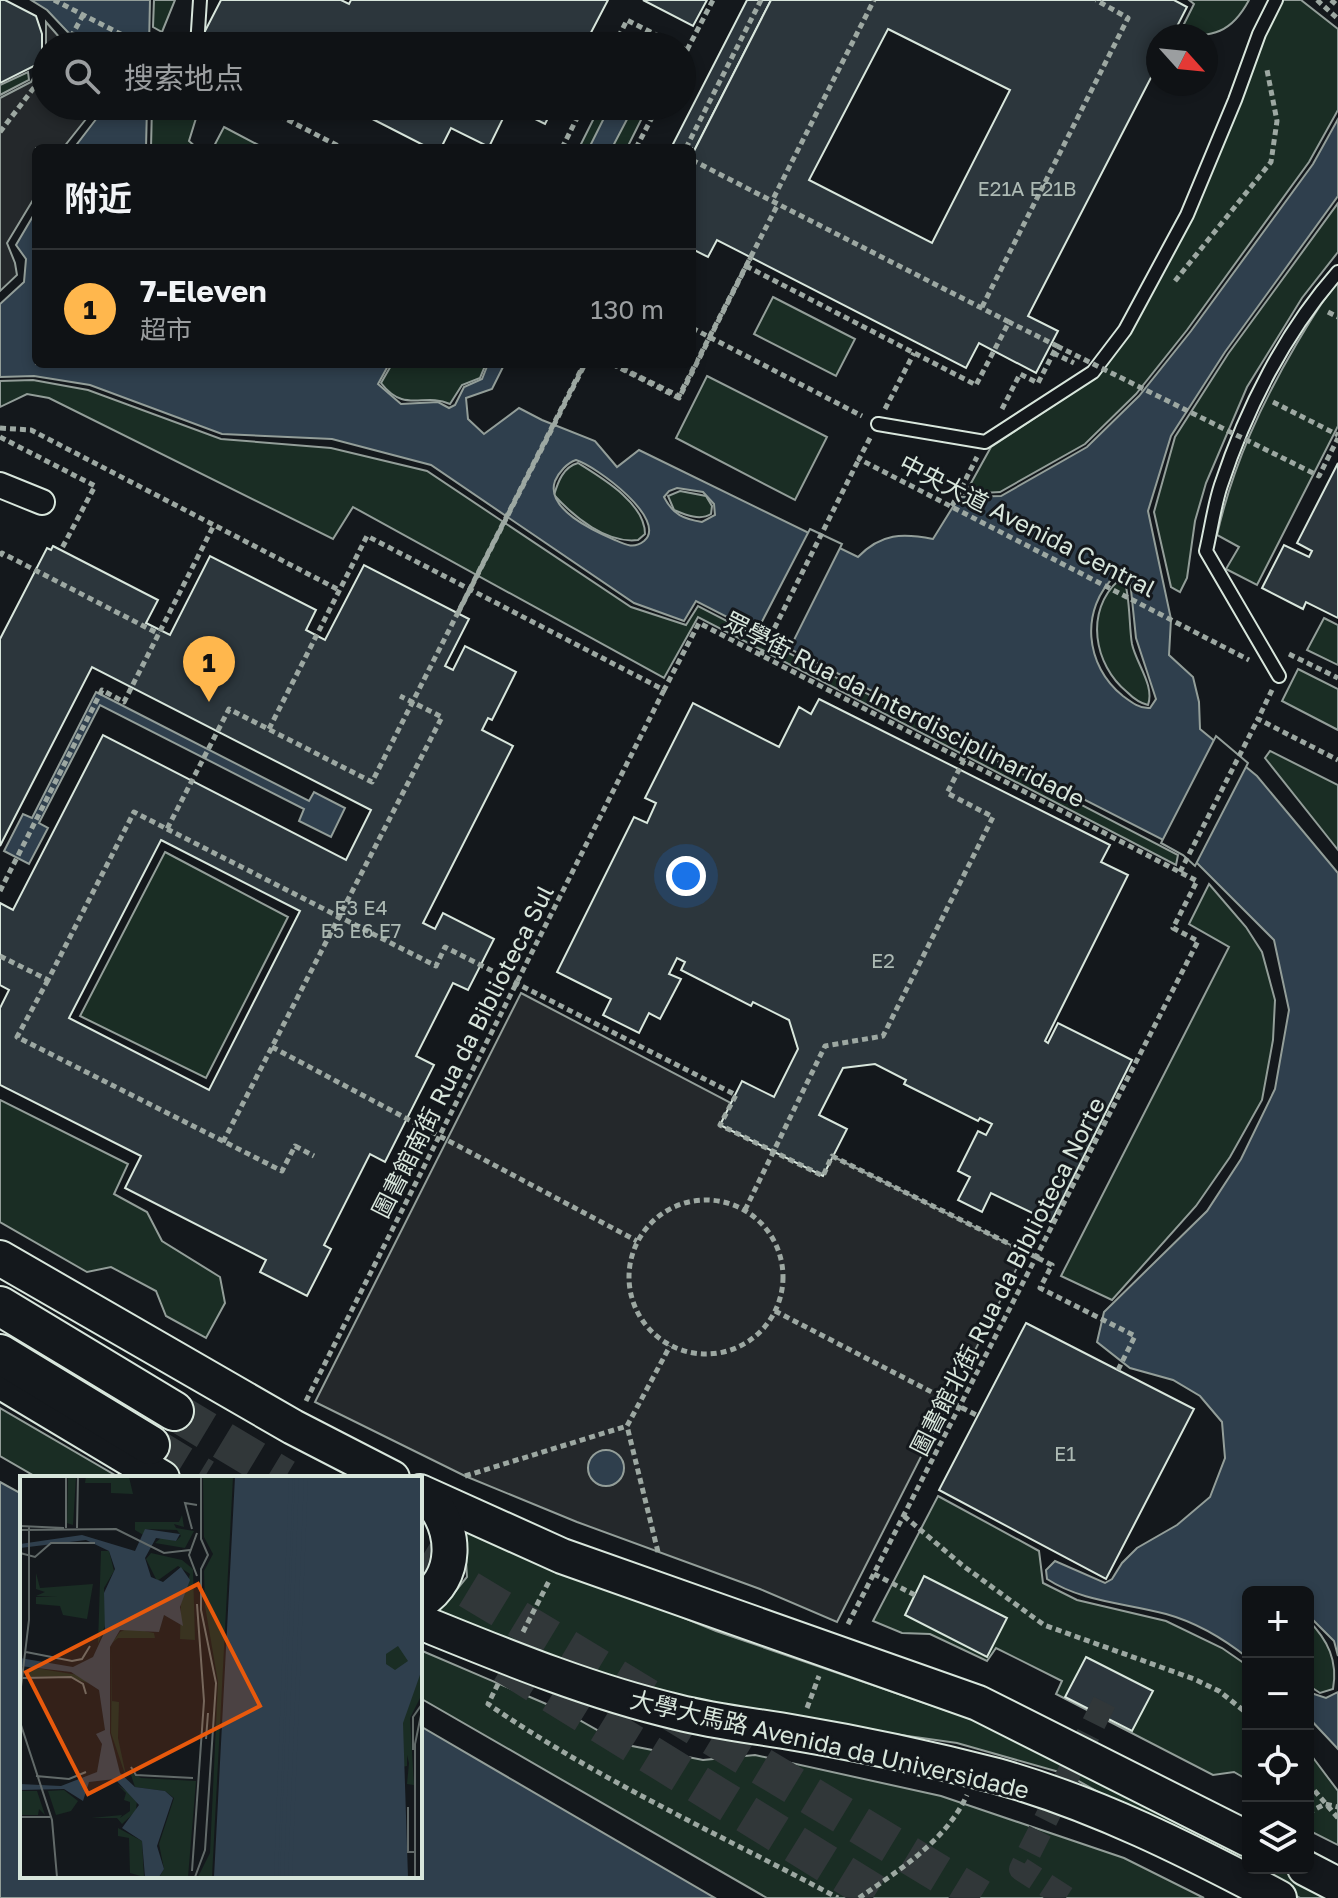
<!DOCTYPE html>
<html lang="zh">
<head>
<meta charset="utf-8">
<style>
  :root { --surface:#0f1215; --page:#1d2022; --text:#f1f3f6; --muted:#9b9ea0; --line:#2f3234; --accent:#ffb74d }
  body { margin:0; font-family:"Golos Text","Noto Sans SC",sans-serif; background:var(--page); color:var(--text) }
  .controls { position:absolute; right:24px; bottom:24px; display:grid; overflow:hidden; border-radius:12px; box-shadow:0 4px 12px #0003 }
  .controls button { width:72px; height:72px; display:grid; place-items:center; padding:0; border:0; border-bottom:2px solid var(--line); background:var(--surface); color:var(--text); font:40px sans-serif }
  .compass { position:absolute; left:1146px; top:24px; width:72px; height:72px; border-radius:50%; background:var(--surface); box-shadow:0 4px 12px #0003; rotate:117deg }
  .you { position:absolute; left:686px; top:876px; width:28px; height:28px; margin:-20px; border:6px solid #fff; border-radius:50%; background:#1a73e8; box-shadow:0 0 0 12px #1a73e833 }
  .badge { display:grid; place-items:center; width:52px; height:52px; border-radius:50%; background:var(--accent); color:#111; font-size:26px; font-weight:700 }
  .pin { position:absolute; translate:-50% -66px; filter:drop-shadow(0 2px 4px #0008) }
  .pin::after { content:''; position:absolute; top:42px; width:28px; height:24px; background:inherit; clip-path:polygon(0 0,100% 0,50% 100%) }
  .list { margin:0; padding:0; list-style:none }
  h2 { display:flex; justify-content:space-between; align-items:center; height:104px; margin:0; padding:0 32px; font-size:34px }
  h2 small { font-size:26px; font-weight:400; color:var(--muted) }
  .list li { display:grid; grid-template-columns:52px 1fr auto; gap:24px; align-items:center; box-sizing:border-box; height:120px; padding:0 32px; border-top:2px solid var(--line) }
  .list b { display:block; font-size:30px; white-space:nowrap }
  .list p { margin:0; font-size:26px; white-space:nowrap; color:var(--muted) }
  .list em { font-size:26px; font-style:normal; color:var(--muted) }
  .icon { flex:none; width:44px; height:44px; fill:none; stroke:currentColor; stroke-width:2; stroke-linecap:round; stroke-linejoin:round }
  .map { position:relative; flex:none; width:1338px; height:1898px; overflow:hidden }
  .search { position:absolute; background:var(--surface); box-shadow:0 4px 12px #0003; left:32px; top:32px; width:664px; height:88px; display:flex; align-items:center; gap:20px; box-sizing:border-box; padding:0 28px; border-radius:44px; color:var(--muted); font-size:30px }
  .panel { position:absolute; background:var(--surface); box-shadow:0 4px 12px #0003; left:32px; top:144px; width:664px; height:224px; border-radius:12px }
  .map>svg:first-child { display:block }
  .green { fill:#1a2d24; stroke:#939e99; stroke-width:2 }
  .parking { fill:#24282b; stroke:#939e99; stroke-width:2 }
  .water { fill:#2f3f4d; stroke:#939e99; stroke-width:2; fill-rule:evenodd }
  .pier { fill:#14181c; stroke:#939e99; stroke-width:2 }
  .building { fill:#2c363c; stroke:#d8e6dc; stroke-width:2; fill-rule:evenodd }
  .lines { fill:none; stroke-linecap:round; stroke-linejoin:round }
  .street-tunnel { stroke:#313739; stroke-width:24; stroke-dasharray:24 12; stroke-linecap:butt }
  .primary-tunnel { stroke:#313739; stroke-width:38; stroke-dasharray:38 19; stroke-linecap:butt }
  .lane-casing { stroke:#d8e6dc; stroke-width:16 }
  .street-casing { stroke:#d8e6dc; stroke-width:28 }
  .secondary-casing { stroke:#d8e6dc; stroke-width:38 }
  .primary-casing { stroke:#d8e6dc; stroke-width:42 }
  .path { stroke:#9da8a2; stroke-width:5; stroke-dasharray:6 4; stroke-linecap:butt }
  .lane { stroke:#14181c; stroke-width:12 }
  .street { stroke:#14181c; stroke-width:24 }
  .secondary { stroke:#14181c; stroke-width:34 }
  .primary { stroke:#14181c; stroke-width:38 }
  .path-bridge { stroke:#9da8a2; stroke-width:5; stroke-dasharray:6 4; stroke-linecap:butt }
  .labels { text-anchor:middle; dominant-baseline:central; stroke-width:6; stroke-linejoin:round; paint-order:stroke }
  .number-label { font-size:20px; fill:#adbab4 }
  .street-label { font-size:24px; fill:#d8e6dc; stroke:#14181c }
  .inset-river { fill:none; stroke:#2f3f4d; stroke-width:4 }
  .inset-road { fill:none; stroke:#626a69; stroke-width:2 }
  .view { fill:#e8590c; fill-opacity:0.15; stroke:#e8590c; stroke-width:4 }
  .inset-edge { fill:none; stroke:#d8e6dc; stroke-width:4 }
</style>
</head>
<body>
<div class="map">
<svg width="1338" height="1898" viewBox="0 0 1338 1898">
  <rect width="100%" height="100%" fill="#14181c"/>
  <g class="green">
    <path d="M154,0H175L162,32L153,27Z"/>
    <path d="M1189,0H1249C1231,34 1213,36 1178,36L1194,4Z"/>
    <path d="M1283,0H1301L1338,29V110L1309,162L1187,330L1136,394L1085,444L1000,492L965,494L991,447L1098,376L1141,309L1195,211L1266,34Z"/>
    <path d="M28,72L29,80L0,95V85Z"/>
    <path d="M152,106H180L197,115L189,141L197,148H151Z"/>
    <path d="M600,106H648L627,148H579Z"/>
    <path d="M224,127L264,148H213Z"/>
    <path d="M1338,203V252L1302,298L1247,387L1206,483L1195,521L1187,578L1180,592L1171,587L1154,512L1175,437L1228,354Z"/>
    <path d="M1338,282V426L1257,585L1226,569L1239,547L1217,535C1233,465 1261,404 1297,343C1310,322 1321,301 1338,282Z"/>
    <path d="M773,297L855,339L836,376L754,334Z"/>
    <path d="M392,364H485V366L480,378L462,385L450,404C423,392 405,414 381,383Z"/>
    <path d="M707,376L827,437L795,500L676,438Z"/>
    <path d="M33,380L88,390L221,439L331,448L427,471L631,607L686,625L698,606L1178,855L1176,865L698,617L664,678L353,507L333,539L49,398L27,394L0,407V381Z"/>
    <path d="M578,463C602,478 645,503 645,534L638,540C607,544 574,517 554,495C558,482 563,467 578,463Z"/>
    <path d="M680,491L706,496L712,506L711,514C700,521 686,515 674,510L668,496Z"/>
    <path d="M1119,580L1124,581C1130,592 1129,628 1132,644C1136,663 1155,686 1148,705C1139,703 1133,698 1127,692C1094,665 1084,611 1119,580Z"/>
    <path d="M1324,618L1338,625V665L1307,650Z"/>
    <path d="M1298,669L1338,689V730L1282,701Z"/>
    <path d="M1270,751L1338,785V850L1265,758Z"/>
    <path d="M165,852L288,917L206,1078L80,1016Z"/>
    <path d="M1209,884L1246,927L1262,952L1275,1000L1273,1040L1262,1100L1230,1157L1196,1206L1112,1300L1061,1276L1229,947L1189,924Z"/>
    <path d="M0,1100L128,1164L114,1194L147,1212L162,1241L220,1277L225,1303L206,1338L166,1316L156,1291L111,1267L87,1272L0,1222Z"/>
    <path d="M0,1408L120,1478H38L0,1456Z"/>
    <path d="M938,1496L1039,1551L1043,1583L1077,1600L1166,1621L1222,1648L1248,1666V1780L1234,1772L1213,1775L1056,1694L1062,1681L996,1648L987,1661L930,1634L902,1633L873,1621Z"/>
    <path d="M464,1528L716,1631L980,1722L1248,1853V1868H1279L1338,1898H1300L1161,1827L1066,1774L957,1743L689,1705L613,1683L434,1610L454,1593L467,1577Z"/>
    <path d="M1308,1620C1328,1640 1338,1661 1333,1689L1320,1693L1308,1685Z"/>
    <path d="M420,1650L565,1712L622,1744L703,1760L755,1755L941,1796L1124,1858L1204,1898H767L420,1698Z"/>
    <path d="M1308,1751L1338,1791V1845L1312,1832L1308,1827Z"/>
  </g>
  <g class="parking">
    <path d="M46,22L67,46H46V106H86L90,114L63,148H36V195L7,243L15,263L17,275L0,291V98L31,82L46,54Z"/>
    <path d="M521,993L832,1156L1025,1252L837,1622L760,1589L577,1522L465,1476L315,1402Z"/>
  </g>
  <g class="water">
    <path d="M31,0H150L149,46H81L47,10Z"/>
    <path d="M96,106H147L146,148H74L100,114Z"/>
    <path d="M610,106H634L612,148H589Z"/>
    <path d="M1338,119V196L1225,352L1171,436L1148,511L1171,619L1169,655L1193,677L1199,702L1200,729L1257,776L1338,873V1656L1334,1641L1308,1615V1592H1248V1658C1224,1639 1195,1622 1166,1614C1126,1603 1082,1602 1047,1579L1046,1570L1055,1561L1105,1583L1112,1579L1122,1563L1137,1548L1177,1525L1210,1497L1225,1458L1222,1422L1200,1396L1173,1380L1130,1368L1097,1342L1104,1312L1207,1211L1241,1159L1275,1089L1289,1010L1274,940L1185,851L696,601L684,621L634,603L431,465L332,439L222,434L90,385L34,376L0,377V304L24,282L26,259L16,245L36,211V364H389L378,384L401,404L438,402L449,408L455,405L464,387L482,379L488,364H502L503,367L492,389L466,398L468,419L484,434L519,408L542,420L595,441L617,467L639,450L858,557C881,533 903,533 933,539L959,497L1001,496L1087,447L1139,396L1191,331L1313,164ZM576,460C596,466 669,520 644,541C634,549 626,545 615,540C594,531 545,509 555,481C559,472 567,463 576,460ZM677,488L703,492L714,504L715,515L702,522C684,519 673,515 664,497L669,491ZM1116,575H1124L1130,580L1136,638L1156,699L1150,708C1140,709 1131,702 1123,696C1085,666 1079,609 1116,575Z"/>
    <path d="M96,692L309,801L314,792L345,808L331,837L299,821L304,809L100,705L39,823L48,828L29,864L4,851L23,814L32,818Z"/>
    <circle cx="606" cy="1468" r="18"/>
    <path d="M0,1482L22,1494V1876H420V1726L715,1898H0Z"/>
    <path d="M1308,1692L1326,1698L1338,1692V1749L1308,1717Z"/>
  </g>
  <g class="pier">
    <path d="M810,529L842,544L788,652L755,635Z"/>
    <path d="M1216,736L1248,763L1195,866L1183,855L1161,843Z"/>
  </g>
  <g class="building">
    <path d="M0,0H5L36,16L42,34V52L36,65L0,83Z"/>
    <path d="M221,0H341L349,4L351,0H608L584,46H230L204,33Z"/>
    <path d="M643,0H707L693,26Z"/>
    <path d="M747,0H771L692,155V148H671Z"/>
    <path d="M771,0H1174L1187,7L1172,36H1158V64L1028,316L1058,331L1036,373L979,343L966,368L717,240L708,257L692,249V155ZM888,29L1010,90L932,243L809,180Z"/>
    <path d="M347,106H554L545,124L509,106L489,147L451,128L441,148H429Z"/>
    <path d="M1338,463V618L1306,602L1303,609L1262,588L1284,545L1309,557L1312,551L1297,543Z"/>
    <path d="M53,546L158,600L146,623L170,635L210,556L316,610L306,630L325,640L364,565L469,619L445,666L453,670L465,646L516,672L492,720L488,718L482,730L513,746L423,923L435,929L443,913L494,939L468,990L453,983L416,1056L434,1065L385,1162L370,1154L324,1245L331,1249L307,1296L260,1272L266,1260L125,1188L141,1156L0,1085V1008L9,990L0,985V903L13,910L103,735L346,860L371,810L92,667L0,846V639L47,548L51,550ZM161,840L300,911L209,1090L69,1018Z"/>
    <path d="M819,699L1110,845L1101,862L1128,875L1045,1041L1048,1043L1058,1023L1132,1060L1051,1222L991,1193L982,1212L958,1200L970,1177L958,1171L978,1131L986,1135L992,1124L980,1118L978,1121L904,1084L906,1080L875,1064L843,1068L819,1115L847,1129L823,1176L720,1125L742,1081L774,1097L798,1049L789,1020L753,1002L751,1006L681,970L685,962L677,958L669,974L681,979L660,1019L649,1013L639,1033L603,1015L611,999L557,972L634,817L647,823L656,803L645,798L693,703L779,747L799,707L811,714Z"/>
    <path d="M1026,1323L1194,1409L1106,1579L939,1490Z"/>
    <path d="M924,1576L1007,1618L987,1657L905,1615Z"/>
    <path d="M1086,1657L1153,1691L1132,1731L1065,1697Z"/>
  </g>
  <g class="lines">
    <path class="street-tunnel" d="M1066,1898L1021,1869L1108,1695"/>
    <g class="primary-tunnel">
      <path d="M174,1411L285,1478"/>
      <path d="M150,1445L204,1478"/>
      <path d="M420,1560L980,1898"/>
      <path d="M504,1664L882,1898"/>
    </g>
    <g class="lane-casing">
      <g id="lane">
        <path d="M197,46L200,0"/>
        <path d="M878,424L985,442L1093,372L1125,330L1187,215L1235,100L1259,34L1276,0"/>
        <path d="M1279,676L1206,551C1211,530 1214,506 1221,485C1246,409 1285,332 1338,272"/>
      </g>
    </g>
    <g class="street-casing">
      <path id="street" d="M0,485L42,502"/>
    </g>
    <g class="secondary-casing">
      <g id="secondary">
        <path d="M0,1258L293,1427L392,1478"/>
        <path d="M0,1381L162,1478"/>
        <path d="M420,1492L562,1556L978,1703L1248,1839"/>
        <path d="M420,1602C459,1577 457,1529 428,1497"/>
        <path d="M420,1622C504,1656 588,1691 677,1712C716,1722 756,1726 796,1733C862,1744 931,1759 997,1776C1097,1804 1188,1850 1279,1898"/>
        <path d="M1305,1868L1338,1885"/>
      </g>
    </g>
    <g class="primary-casing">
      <g id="primary">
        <path d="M0,1306L174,1411"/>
        <path d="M0,1354L150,1445"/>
      </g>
    </g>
    <g class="path">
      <path d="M54,0L144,46"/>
      <path d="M1317,0L1338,19"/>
      <path d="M1331,0L1338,6"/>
      <path d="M66,46L83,15"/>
      <path d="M614,46L627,20L678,46"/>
      <path d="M682,48L687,50L682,59"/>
      <path d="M687,50L713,0"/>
      <path d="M261,106L342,148"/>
      <path d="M0,132L46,72"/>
      <path d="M488,148L489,147"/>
      <path d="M562,148L583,106"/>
      <path d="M636,148L658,106"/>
      <path d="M686,148L761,0"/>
      <path d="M692,160L772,201"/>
      <path d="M746,266L976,385L1009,322L772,201L874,0"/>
      <path d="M1175,281L1271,162L1277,121L1267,70"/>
      <path d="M982,307L1128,18L1096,0"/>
      <path d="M1328,312L1338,317"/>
      <path d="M692,328L862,416"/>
      <path d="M1053,353L1074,363"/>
      <path d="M613,364L679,396L778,204"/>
      <path d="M1273,402L1338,435"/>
      <path d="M885,409L914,353"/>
      <path d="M1002,409L1020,374L1038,383L1057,346L1009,322"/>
      <path d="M0,428L31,430L339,590"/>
      <path d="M0,437L95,486L61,550"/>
      <path d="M870,438L859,459L1249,660"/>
      <path d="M952,506L977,457"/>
      <path d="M0,556L2,553L159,634"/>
      <path d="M1289,654L1338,678"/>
      <path d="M761,655L859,459"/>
      <path d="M1272,690L1258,719L1338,760"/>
      <path d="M269,729L367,536L664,690L699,623L1197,881L1173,928L1198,941L847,1626"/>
      <path d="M167,829L436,966L445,947L736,1095L720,1125L823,1176L832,1156L1052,1265L1040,1288L1135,1336L1118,1370"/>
      <path d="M1180,872L1258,719"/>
      <path d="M0,891L102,690L124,702L214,525"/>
      <path d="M0,956L48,980L134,812L167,829L229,709L372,782L584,364"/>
      <path d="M48,980L17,1037L282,1171L295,1146L314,1156"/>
      <path d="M272,1047L637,1241"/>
      <path d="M223,1142L442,717L400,696"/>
      <circle cx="706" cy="1277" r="77"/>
      <path d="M745,1210L825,1046L883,1036L993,817L947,793L964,760"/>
      <path d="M775,1311L978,1416"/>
      <path d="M306,1401L664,690"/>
      <path d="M465,1476L627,1426"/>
      <path d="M904,1516L962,1565L1044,1625L1194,1679L1219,1691L1248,1714"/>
      <path d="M658,1552L627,1426L670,1346"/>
      <path d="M874,1574L915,1595"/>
      <path d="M523,1632L549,1581"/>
      <path d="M498,1684L488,1704C598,1780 721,1835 838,1898"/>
      <path d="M807,1708L819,1676"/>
      <path d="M1308,1783L1338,1818"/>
      <path d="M1308,1813L1325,1804L1338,1807"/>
      <path d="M859,1898C899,1870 946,1841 967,1795"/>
    </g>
    <use href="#lane" class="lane"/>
    <use href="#street" class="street"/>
    <use href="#secondary" class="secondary"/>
    <use href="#primary" class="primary"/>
    <g class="path-bridge">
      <path d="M1057,346L1319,476L1338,438"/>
      <path d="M612,364L679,398L751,257"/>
      <path d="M458,613L585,364"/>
    </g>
  </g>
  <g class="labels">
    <g class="number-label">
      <text x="1027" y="188">E21A E21B</text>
      <text x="361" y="907">E3 E4<tspan x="361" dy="23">E5 E6 E7</tspan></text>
      <text x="883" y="960">E2</text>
      <text x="1065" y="1453">E1</text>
    </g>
    <g class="street-label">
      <text transform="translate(1028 525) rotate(27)">中央大道 Avenida Central</text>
      <text transform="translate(905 709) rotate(27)">眾學街 Rua da Interdisciplinaridade</text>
      <text transform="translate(462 1051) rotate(-63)">圖書館南街 Rua da Biblioteca Sul</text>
      <text transform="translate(1007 1276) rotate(-63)">圖書館北街 Rua da Biblioteca Norte</text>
      <text transform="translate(830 1744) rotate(13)">大學大馬路 Avenida da Universidade</text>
    </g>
  </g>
  <g transform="translate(20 1476)">
    <rect width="402" height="402" fill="#14181c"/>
    <path d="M48,1H56L53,49L47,47ZM66,1H109L113,18L91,17V7H65ZM183,1H213L192,401H178L190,377L198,206L185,130L184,95L193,78L184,61ZM402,1V218L390,242L394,309L387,308L389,287L387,279V290L381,291L361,163ZM162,39L164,51L154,48L156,52L174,55L165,72L135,67L142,61L156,65L161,60L157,54L125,53V60L115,54V46H159ZM81,75H89L94,95L84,112L86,147L78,168ZM131,77L162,84L173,93L175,164L160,163L161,127L170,98L158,90L137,105L126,83ZM16,97L20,112L73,108L67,143L43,139L40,130L16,128V121L37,120H16L25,116L16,113ZM109,152L134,157L135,162H98L92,167L100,156ZM92,171V225L99,226L98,262L107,304L91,257ZM9,191L58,199L68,207L46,200L8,201ZM110,296L121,302L176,305L168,401L140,400L144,393L139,368L154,322L145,315L115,311ZM97,308L117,323L116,335L102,348L97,342H71L102,339L100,342L110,335V326L104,324L106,317ZM44,314L58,325L51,335L36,339L28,315ZM0,315H17L25,339L19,333L18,339H0ZM98,352L122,365L124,401L110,397L109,362L98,360Z" fill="#1a2d24"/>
    <path d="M215,1H402L401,196L383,247L388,401H194ZM378,170L388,185L375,194L366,188V178ZM125,53L160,58L156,65L136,62L125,82L131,101L143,106L161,91L170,104L160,131L163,150L144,139L139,156L100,154L90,171V257L100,297L115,311L145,315L153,322L137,370L144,393L139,401H125L122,365L102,352L119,329L95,303L69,306L63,325L44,313L0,314V308L41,310L77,296L82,268L76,258L85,254L79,214L51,196L0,190V182L53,191L73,181L85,155L84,117L95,93L89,75L66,64L0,72V68L62,59L115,75Z" fill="#2f3f4d" fill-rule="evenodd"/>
    <path class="inset-river" d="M256,401L271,1M262,401L277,1M270,401L286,1"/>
    <path class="inset-road" d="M46,1V52M0,50L44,52M57,52L58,1M172,53L165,27L177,29M0,54L96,53L144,77L170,74M0,77L15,81L31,67H75M177,100L169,79L177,57M6,176L52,185L62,183L70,170M2,202L51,201L63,208L66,218M0,219L9,144V51M0,246L32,344L37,401M186,263L188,237M393,274V241L402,228M111,291L116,299L173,302M16,300L49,303L66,296M388,331V376H395M0,341H30M172,395L184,225L177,128M175,401L185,374L196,207L181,134V93L188,79L181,63V1M395,401V268L402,234"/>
    <path class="view" d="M178,108L240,230L68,318L6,196Z"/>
    <rect width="402" height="402" class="inset-edge"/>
  </g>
</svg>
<div class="controls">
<button>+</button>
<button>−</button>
<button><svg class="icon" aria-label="locate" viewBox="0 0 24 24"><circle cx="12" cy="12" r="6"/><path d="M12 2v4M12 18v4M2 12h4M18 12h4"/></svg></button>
<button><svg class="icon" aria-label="layers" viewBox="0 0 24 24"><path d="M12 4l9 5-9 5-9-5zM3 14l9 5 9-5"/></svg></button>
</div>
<svg class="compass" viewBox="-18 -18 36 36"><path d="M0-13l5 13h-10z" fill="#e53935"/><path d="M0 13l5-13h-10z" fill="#9b9ea0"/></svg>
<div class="you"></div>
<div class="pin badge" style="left:209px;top:702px">1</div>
<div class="search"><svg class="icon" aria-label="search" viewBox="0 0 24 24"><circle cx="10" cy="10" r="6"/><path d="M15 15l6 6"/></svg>搜索地点</div>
<section class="panel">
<h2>附近<small></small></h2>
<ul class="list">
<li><span class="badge">1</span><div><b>7-Eleven</b><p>超市</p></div><em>130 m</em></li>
</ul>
</section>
</div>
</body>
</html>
